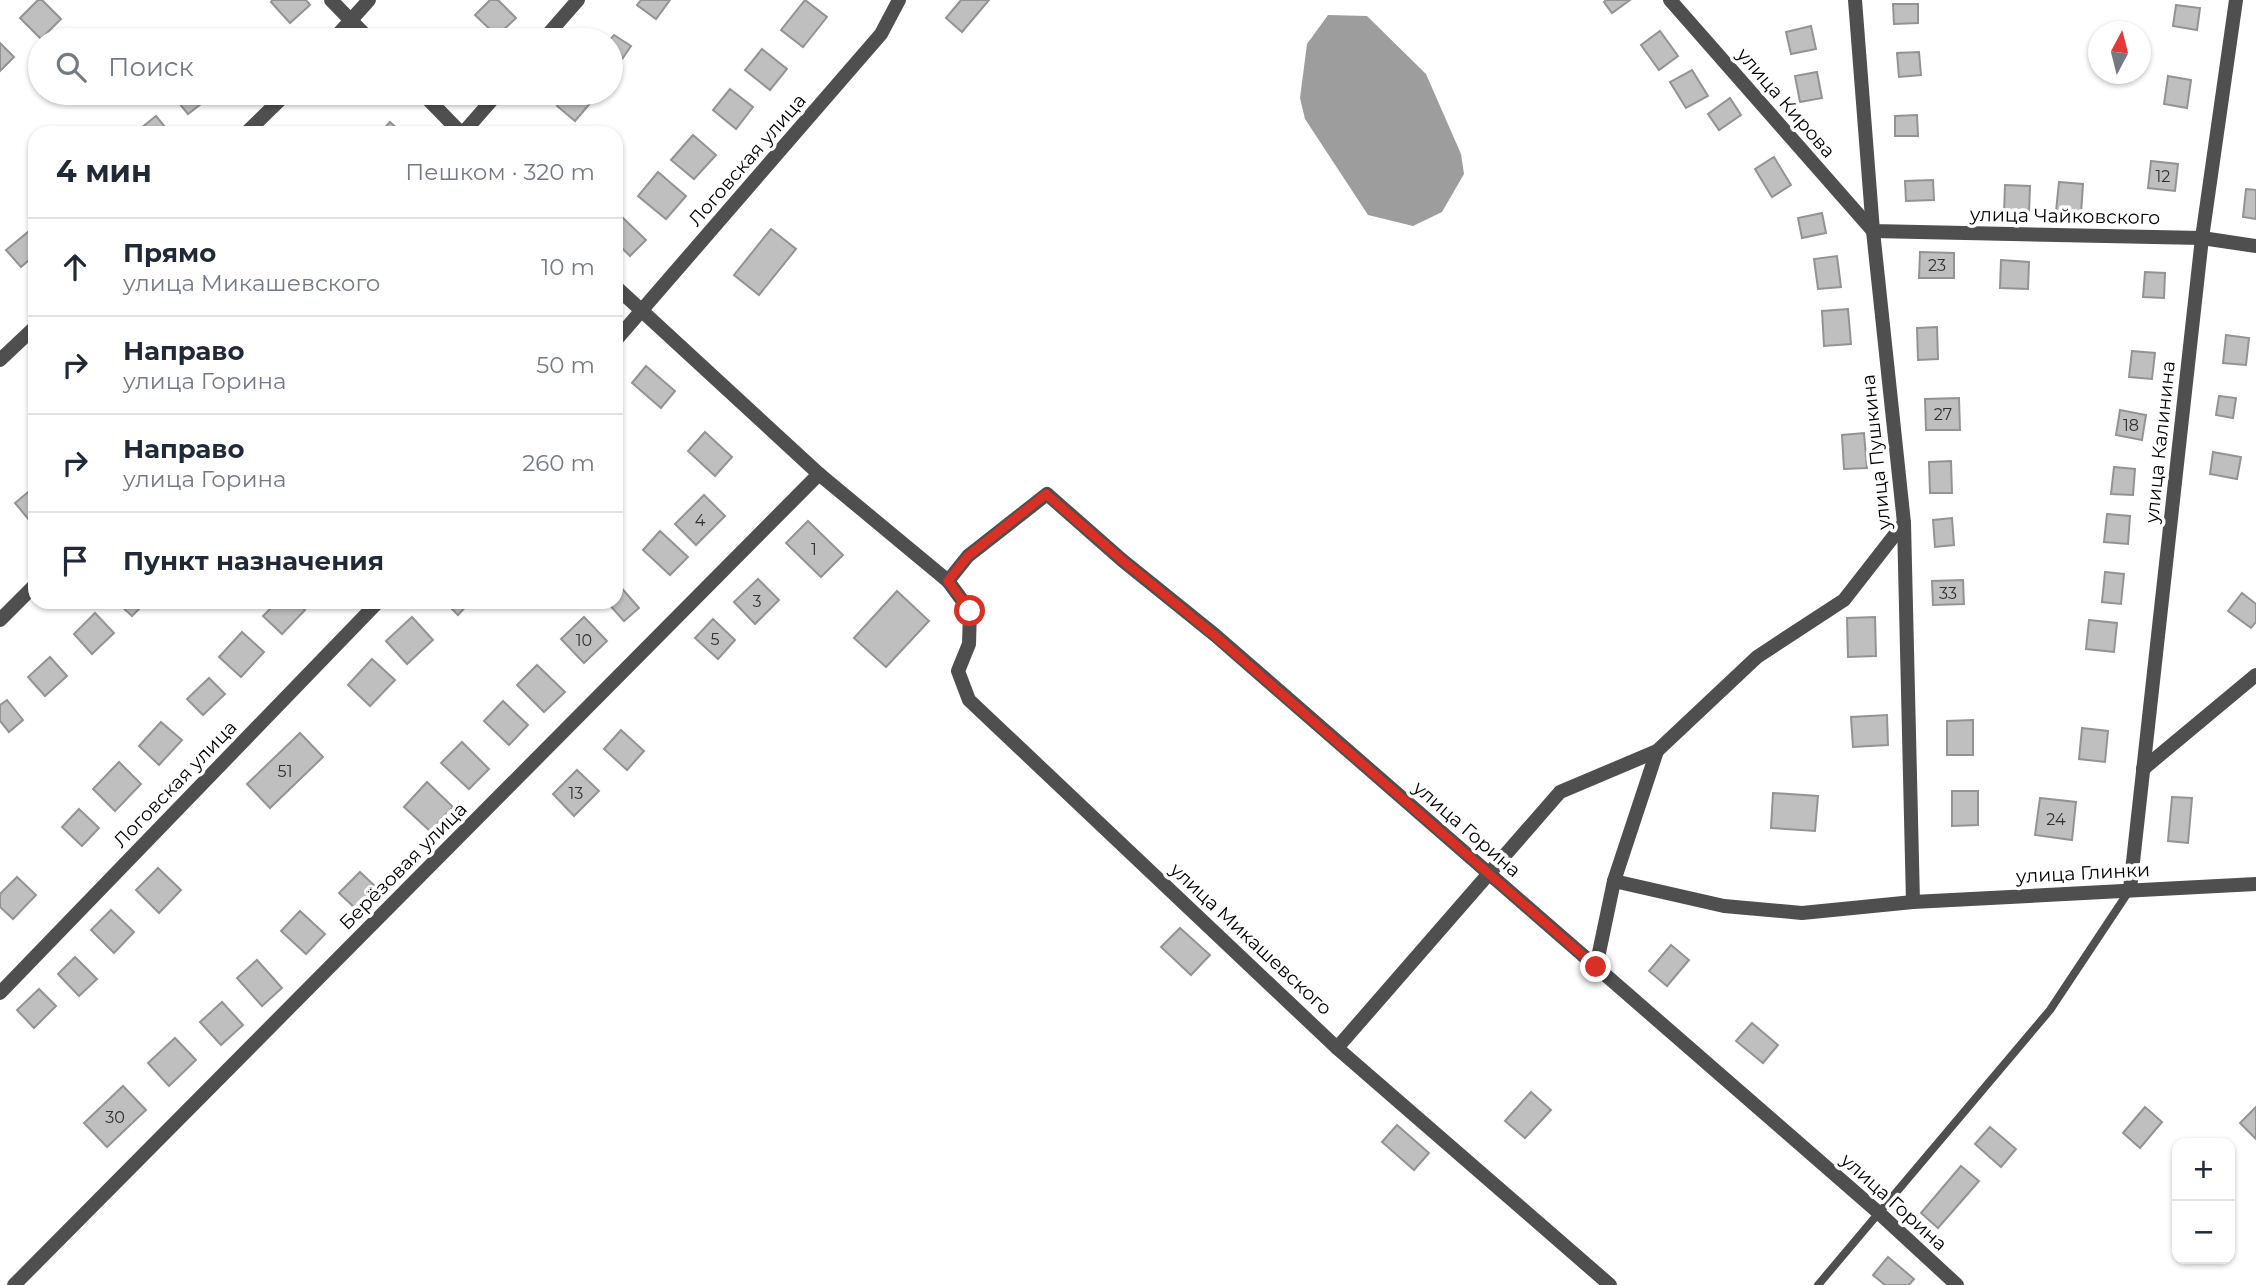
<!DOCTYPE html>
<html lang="ru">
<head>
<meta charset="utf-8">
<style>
  :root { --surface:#fff; --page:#f2f2f3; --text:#1f2937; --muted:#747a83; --line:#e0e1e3 }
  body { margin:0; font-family:Montserrat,sans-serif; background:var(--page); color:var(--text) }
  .controls { position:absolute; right:21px; bottom:21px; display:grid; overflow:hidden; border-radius:14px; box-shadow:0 2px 5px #0004 }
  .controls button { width:63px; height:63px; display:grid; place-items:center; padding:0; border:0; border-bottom:2px solid var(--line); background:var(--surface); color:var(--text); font:35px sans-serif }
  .compass { position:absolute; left:2088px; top:21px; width:63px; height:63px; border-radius:50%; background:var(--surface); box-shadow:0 2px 5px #0004; rotate:7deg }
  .stop { position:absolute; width:21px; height:21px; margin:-16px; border:5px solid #d93025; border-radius:50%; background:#fff }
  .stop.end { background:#d93025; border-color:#fff; box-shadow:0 2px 7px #0008 }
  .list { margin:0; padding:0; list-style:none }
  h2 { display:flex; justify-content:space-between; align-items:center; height:91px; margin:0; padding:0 28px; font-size:30px }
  h2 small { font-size:23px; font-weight:400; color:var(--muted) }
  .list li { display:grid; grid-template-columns:46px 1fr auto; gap:21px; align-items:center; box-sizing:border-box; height:98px; padding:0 28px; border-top:2px solid var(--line) }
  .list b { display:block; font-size:26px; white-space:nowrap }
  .list p { margin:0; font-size:23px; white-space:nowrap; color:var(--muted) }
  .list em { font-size:23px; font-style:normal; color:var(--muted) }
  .icon { flex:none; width:38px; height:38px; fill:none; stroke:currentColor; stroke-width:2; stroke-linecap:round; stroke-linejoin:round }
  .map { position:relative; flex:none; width:2256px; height:1285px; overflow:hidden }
  .search { position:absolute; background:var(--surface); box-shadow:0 2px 5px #0004; left:28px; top:28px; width:595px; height:77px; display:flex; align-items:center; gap:18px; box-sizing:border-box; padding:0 24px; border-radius:38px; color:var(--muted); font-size:26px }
  .panel { position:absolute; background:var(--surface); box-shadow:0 2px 5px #0004; left:28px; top:126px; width:595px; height:483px; border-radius:21px }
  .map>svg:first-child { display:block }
  .water { fill:#9d9d9d }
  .building { fill:#bfbfbf; stroke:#939393; stroke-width:2 }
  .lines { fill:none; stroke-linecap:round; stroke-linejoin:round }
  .service { stroke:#4f4f4f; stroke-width:8 }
  .minor { stroke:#4f4f4f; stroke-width:14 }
  .route { stroke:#d93025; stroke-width:9 }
  .labels { text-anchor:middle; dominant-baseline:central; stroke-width:7; stroke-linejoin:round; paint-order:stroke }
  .number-label { font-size:16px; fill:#303030 }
  .street-label { font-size:19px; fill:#000; stroke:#fff }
</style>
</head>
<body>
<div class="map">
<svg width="2256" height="1285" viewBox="0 0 2256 1285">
  <rect width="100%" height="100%" fill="#fff"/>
  <path class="water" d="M1328,15L1367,16L1426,74L1461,154L1464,174L1442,212L1413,226L1368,215L1305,119L1300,98L1307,44Z"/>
  <g class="building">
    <path d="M38,0H42L61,19L41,39L20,18Z"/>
    <path d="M272,0H306L310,5L290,23L271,2Z"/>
    <path d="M490,0H498L516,18L497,36L475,15Z"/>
    <path d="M641,0H670L656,19L637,5Z"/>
    <path d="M805,0L827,17L803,47L781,30Z"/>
    <path d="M961,0H989L962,32L946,18Z"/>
    <path d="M1606,0H1630L1612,13L1604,2Z"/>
    <path d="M1893,4H1918V23L1894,24Z"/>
    <path d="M2176,5L2200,8L2197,30L2173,26Z"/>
    <path d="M1811,26L1816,49L1791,54L1786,32Z"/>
    <path d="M1660,31L1678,56L1659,70L1641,45Z"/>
    <path d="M614,35L631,46L616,68L611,65L610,40Z"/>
    <path d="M0,43L14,57L0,71Z"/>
    <path d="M762,49L787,69L770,90L745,70Z"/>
    <path d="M1919,52L1921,75L1899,77L1897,53Z"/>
    <path d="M1692,70L1708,96L1686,108L1670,82Z"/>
    <path d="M1817,72L1822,98L1800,102L1795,76Z"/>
    <path d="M2168,76L2191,80L2187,108L2164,104Z"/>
    <path d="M730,89L753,107L736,129L713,110Z"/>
    <path d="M180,93H206L210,97L188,114L174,97Z"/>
    <path d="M568,93H599L575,121L557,106Z"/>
    <path d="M1730,98L1741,115L1719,130L1708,114Z"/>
    <path d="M1917,115L1918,136H1895V116Z"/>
    <path d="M156,116L170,133H135Z"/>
    <path d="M390,122L402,133H380Z"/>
    <path d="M693,135L716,155L694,179L671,160Z"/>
    <path d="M1774,157L1791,185L1772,197L1755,169Z"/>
    <path d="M2151,161L2178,164L2175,191L2148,188Z"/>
    <path d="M658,172L686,196L666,219L638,196Z"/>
    <path d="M1933,180L1934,200L1906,201L1905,181Z"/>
    <path d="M2059,182L2083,184L2081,214L2056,211Z"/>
    <path d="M2005,185L2030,186L2029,214L2004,213Z"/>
    <path d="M2246,189L2256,190V219L2243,217Z"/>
    <path d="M1822,213L1826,233L1802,238L1798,218Z"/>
    <path d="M622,217L646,240L630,256L616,242V223Z"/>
    <path d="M771,229L796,249L759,295L734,275Z"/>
    <path d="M28,232L35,240V255L21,267L6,250Z"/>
    <path d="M1920,252L1954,253V278H1919Z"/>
    <path d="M1837,256L1841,287L1818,289L1814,259Z"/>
    <path d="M2001,260L2029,262L2028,289L2000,288Z"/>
    <path d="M2145,272L2165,273L2164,298L2143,297Z"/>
    <path d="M1848,309L1851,344L1824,346L1822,311Z"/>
    <path d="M1937,327L1938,359L1918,360L1917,328Z"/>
    <path d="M2226,335L2249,338L2246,365L2223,363Z"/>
    <path d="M2132,351L2155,353L2152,379L2129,377Z"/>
    <path d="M646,366L675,391L661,408L632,383Z"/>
    <path d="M2219,396L2236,398L2233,418L2216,415Z"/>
    <path d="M1959,398L1960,430H1926L1925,399Z"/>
    <path d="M2120,410L2146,415L2142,440L2116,435Z"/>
    <path d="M705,432L732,457L715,476L688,451Z"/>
    <path d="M1864,433L1867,468L1844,469L1842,435Z"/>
    <path d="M2213,452L2241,457L2237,479L2210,474Z"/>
    <path d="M1951,461L1952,493H1930L1929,462Z"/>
    <path d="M2114,467L2135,469L2133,495L2111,494Z"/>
    <path d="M34,487L35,517L30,521L15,503Z"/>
    <path d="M704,495L725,516L696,545L675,524Z"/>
    <path d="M2107,514L2130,516L2128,544L2104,542Z"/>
    <path d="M1952,518L1954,545L1935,547L1933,520Z"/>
    <path d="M808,521L843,555L821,577L786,543Z"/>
    <path d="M660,531L688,557L670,575L643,550Z"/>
    <path d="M2105,572L2124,574L2121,604L2102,602Z"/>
    <path d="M758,579L779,600L755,624L734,602Z"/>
    <path d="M1963,580L1964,604L1933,605L1932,581Z"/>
    <path d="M618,584L639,608L624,621L607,602H616Z"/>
    <path d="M897,591L929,621L886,667L854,638Z"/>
    <path d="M2242,593L2256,604V622L2251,628L2228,611Z"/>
    <path d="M121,602H146L132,616L119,604Z"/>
    <path d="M277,602H296L305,610L282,634L263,616Z"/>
    <path d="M445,602H470L458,615Z"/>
    <path d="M95,613L114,633L92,654L74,634Z"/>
    <path d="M412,617L433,640L407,664L386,641Z"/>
    <path d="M584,617L607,641L584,663L561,639Z"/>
    <path d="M1875,617L1876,656L1848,657L1847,618Z"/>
    <path d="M713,619L735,640L718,659L695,638Z"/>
    <path d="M2089,620L2117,623L2114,652L2086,649Z"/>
    <path d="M242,632L264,652L241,677L219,657Z"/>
    <path d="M50,657L67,676L45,696L28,677Z"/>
    <path d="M372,659L395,680L370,706L348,685Z"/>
    <path d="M537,665L565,692L544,712L517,685Z"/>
    <path d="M209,678L225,694L203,715L187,699Z"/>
    <path d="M7,700L23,720L9,732L0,721V705Z"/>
    <path d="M503,701L528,725L509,745L484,721Z"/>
    <path d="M1887,715L1888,745L1853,747L1851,717Z"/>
    <path d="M1973,720V755H1947V721Z"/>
    <path d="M161,722L182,740L159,765L139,746Z"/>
    <path d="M2082,728L2108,731L2105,762L2079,759Z"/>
    <path d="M621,730L644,751L627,770L604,749Z"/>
    <path d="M300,733L323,757L270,808L247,784Z"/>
    <path d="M462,742L489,769L469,789L441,763Z"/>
    <path d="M119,762L141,784L115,811L93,789Z"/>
    <path d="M577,770L599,791L574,816L553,794Z"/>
    <path d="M427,782L453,807L430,831L404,807Z"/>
    <path d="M1952,791H1978V825L1952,826Z"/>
    <path d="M1773,793L1818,796L1815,831L1771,828Z"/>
    <path d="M2172,797L2192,798L2188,843L2168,841Z"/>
    <path d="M2040,798L2076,802L2072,840L2035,835Z"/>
    <path d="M79,809L99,828L82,846L62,827Z"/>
    <path d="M158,868L181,890L159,913L136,890Z"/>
    <path d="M360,872L378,889L357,910L339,893Z"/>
    <path d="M17,877L36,895L13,919L0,907V894Z"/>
    <path d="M111,910L134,932L114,953L91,930Z"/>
    <path d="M300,911L325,934L306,954L281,931Z"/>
    <path d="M1180,928L1210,955L1191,975L1161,947Z"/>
    <path d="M1671,945L1689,960L1667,986L1649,971Z"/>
    <path d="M75,957L97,979L79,996L58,974Z"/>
    <path d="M257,960L282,988L262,1006L237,978Z"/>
    <path d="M39,989L56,1006L34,1028L17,1010Z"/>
    <path d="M222,1002L243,1025L221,1045L200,1022Z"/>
    <path d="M1752,1023L1778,1045L1763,1063L1736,1041Z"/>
    <path d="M175,1038L196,1060L169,1086L148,1063Z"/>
    <path d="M123,1086L146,1110L107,1147L84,1123Z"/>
    <path d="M1531,1092L1551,1110L1525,1138L1505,1121Z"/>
    <path d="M2145,1107L2162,1122L2140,1148L2123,1133Z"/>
    <path d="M2256,1107V1139L2240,1123Z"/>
    <path d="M1397,1125L1429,1153L1414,1170L1382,1142Z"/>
    <path d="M1990,1127L2016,1149L2001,1167L1975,1144Z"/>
    <path d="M1961,1166L1979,1181L1938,1228L1921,1213Z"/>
    <path d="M1888,1257L1914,1279L1909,1285H1885L1873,1275Z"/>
  </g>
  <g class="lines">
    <path class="service" d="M1818,1285L2050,1010L2129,891"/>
    <g class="minor">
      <path d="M331,0L370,40"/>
      <path d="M1670,0L1873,231L2202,238L2256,246"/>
      <path d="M1855,0L1873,231L1904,523L1913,902"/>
      <path d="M333,40L369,0"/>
      <path d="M543,40L578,0"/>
      <path d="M422,93L461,133"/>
      <path d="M246,133L287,93"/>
      <path d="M463,133L498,93"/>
      <path d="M616,287L819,474L948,581L970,611L969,644L958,671L969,700L1337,1048L1610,1285"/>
      <path d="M616,340L881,34L899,0"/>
      <path d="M0,360L35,327"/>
      <path d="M948,581L968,556L1047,494L1122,560L1215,635L1879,1213L1957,1285"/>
      <path d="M0,620L35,585"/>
      <path d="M2143,769L2256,675"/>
      <path d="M1614,881L1724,906L1802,913L1913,902L2256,884"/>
      <path d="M2130,889L2202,238L2236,0"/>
      <path d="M1596,967L1614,881L1657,751"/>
      <path d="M0,993L378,602"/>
      <path d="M1337,1048L1560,792L1657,751L1757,657L1844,600L1904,523"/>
      <path d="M14,1285L819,474"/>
    </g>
  </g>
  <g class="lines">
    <path class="route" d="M970,611L948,581L968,556L1046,494L1122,560L1214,635L1596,967"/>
  </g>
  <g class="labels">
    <g class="number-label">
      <text x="2163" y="176">12</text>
      <text x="1937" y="265">23</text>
      <text x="1943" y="414">27</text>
      <text x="2131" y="425">18</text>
      <text x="700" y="520">4</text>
      <text x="814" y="549">1</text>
      <text x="1948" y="593">33</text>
      <text x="757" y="601">3</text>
      <text x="715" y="639">5</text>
      <text x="584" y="640">10</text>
      <text x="285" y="771">51</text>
      <text x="576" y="793">13</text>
      <text x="2056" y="819">24</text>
      <text x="115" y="1117">30</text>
    </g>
    <g class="street-label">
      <text transform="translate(1786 103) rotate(49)">улица Кирова</text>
      <text transform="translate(747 160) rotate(-49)">Логовская улица</text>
      <text transform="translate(2065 216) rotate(1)">улица Чайковского</text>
      <text transform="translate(2160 442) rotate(-84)">улица Калинина</text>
      <text transform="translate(1876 452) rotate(-96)">улица Пушкина</text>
      <text transform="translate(175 784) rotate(-46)">Логовская улица</text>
      <text transform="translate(1467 829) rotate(41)">улица Горина</text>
      <text transform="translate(403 866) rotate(-45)">Берёзовая улица</text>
      <text transform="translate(2083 873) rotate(-3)">улица Глинки</text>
      <text transform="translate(1251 939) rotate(43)">улица Микашевского</text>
      <text transform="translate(1894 1202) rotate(42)">улица Горина</text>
    </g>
  </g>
</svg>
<div class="controls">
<button>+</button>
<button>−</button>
</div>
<svg class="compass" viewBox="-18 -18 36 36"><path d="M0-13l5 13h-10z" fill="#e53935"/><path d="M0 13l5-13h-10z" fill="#747a83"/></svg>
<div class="stop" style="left:970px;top:611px"></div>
<div class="stop end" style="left:1596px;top:967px"></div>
<div class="search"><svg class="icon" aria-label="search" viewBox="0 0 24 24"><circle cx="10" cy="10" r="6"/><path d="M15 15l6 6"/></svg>Поиск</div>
<section class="panel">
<h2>4 мин<small>Пешком · 320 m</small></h2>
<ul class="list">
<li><svg class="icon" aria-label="ahead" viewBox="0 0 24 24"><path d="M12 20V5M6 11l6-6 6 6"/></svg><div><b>Прямо</b><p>улица Микашевского</p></div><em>10 m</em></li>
<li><svg class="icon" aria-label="right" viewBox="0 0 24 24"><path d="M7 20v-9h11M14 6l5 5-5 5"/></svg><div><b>Направо</b><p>улица Горина</p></div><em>50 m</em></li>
<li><svg class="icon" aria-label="right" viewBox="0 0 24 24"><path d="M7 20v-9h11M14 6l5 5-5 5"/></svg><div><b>Направо</b><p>улица Горина</p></div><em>260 m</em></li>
<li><svg class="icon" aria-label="arrive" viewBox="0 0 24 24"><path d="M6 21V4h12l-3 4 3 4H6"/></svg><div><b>Пункт назначения</b></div></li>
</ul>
</section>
</div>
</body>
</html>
